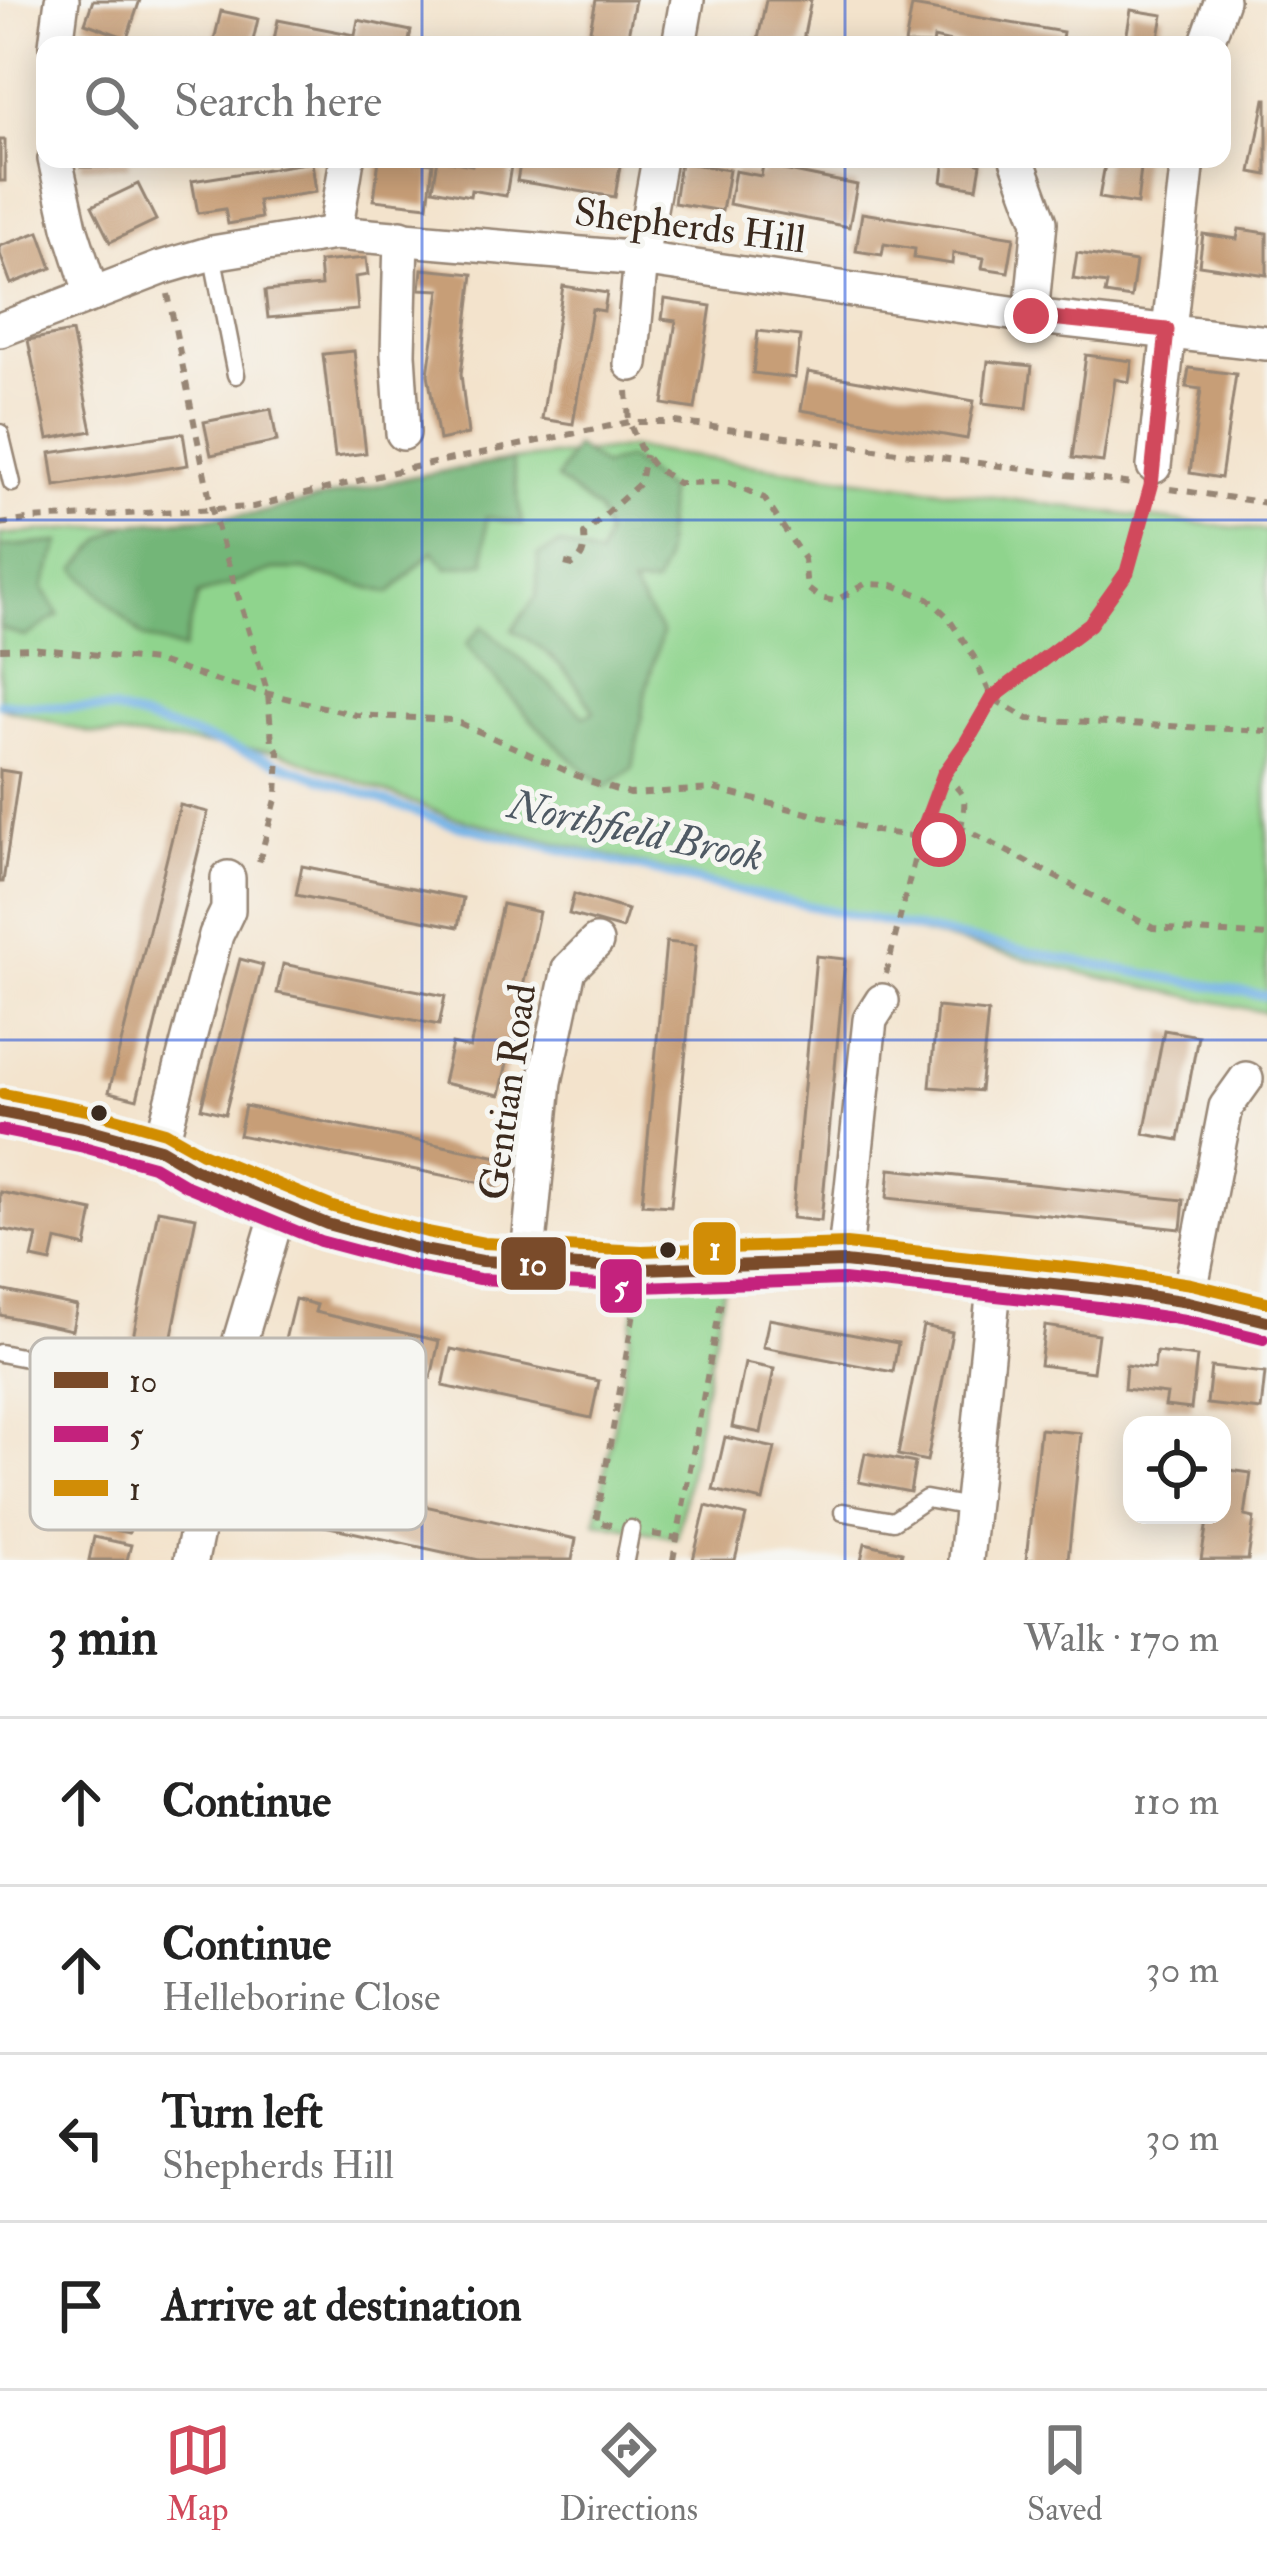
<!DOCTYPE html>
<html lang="en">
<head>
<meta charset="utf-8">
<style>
  :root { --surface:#fff; --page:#f2f2f2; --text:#222; --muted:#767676; --line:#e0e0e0; --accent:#d1495b }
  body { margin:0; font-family:"IM FELL Double Pica",serif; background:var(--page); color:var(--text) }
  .controls { position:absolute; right:36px; bottom:36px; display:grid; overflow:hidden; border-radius:24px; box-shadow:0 6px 30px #0003 }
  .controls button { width:108px; height:108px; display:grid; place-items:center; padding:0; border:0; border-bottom:3px solid var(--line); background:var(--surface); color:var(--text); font:60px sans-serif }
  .stop { position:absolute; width:36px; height:36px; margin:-27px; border:9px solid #d1495b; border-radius:50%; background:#fff }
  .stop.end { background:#d1495b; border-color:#fff; box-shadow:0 3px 12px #0008 }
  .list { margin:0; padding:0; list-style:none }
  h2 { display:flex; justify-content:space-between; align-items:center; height:156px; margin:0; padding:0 48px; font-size:51px }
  h2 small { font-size:39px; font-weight:400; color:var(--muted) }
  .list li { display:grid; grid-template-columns:78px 1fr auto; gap:36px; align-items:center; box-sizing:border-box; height:168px; padding:0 48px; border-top:3px solid var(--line) }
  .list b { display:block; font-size:45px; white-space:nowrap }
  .list p { margin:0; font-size:39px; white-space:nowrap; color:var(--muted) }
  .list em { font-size:39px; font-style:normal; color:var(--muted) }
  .icon { flex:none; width:66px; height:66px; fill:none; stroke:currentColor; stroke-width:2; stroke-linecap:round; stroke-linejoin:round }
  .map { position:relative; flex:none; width:1267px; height:1560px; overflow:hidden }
  .search { position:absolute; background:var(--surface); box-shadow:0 6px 30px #0003; left:36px; right:36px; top:36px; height:132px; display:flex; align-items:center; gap:30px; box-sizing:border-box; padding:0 42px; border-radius:24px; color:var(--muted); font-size:45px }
  .sheet { height:828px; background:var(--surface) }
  nav { display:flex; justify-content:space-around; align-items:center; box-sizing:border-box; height:168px; border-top:3px solid var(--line); background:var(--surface); font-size:33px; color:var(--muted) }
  nav a { display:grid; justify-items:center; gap:6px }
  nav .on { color:var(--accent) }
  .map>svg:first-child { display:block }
  .green { fill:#8fd48d; stroke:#657f56; stroke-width:3 }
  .forest { fill:#73b678; stroke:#57704b; stroke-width:3 }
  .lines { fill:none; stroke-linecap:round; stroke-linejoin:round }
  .stream { stroke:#73b2e6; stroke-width:9 }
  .building { fill:#c79e77 }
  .lane-casing { stroke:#978675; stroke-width:21 }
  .street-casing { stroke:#978675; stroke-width:38 }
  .path { stroke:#978675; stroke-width:6; stroke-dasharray:9 9; stroke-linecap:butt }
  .lane { stroke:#fff; stroke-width:16 }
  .street { stroke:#fff; stroke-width:33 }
  .bus-1-casing { stroke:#f6f6f2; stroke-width:21 }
  .bus-2-casing { stroke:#f6f6f2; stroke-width:21 }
  .bus-3-casing { stroke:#f6f6f2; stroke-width:21 }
  .bus-1 { stroke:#7a4b2a; stroke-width:12 }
  .bus-2 { stroke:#c4227d; stroke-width:12 }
  .bus-3 { stroke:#d18d06; stroke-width:12 }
  .route { stroke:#d1495b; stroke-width:15 }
  .grid { fill:none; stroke:#1d4ed8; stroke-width:3; stroke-opacity:0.55 }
  .bus-dot { fill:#3b2a1e; stroke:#f6f6f2; stroke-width:4.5 }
  .labels { text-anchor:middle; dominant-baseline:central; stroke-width:10; stroke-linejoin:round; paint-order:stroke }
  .street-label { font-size:39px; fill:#3b2a1e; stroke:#f6f6f2 }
  .water-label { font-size:42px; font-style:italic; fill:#4f5a64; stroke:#f6f6f2 }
  .key { fill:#f6f6f2; stroke:#beb9b2; stroke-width:3 }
  .key-label { font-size:33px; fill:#3b2a1e }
  .line-badge { stroke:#f6f6f2; stroke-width:4.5 }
  .badge-label { font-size:33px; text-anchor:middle; font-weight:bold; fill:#fff }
</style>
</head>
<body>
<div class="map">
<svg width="1267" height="1560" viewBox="0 0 1267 1560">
  <rect width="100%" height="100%" fill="#f6f6f2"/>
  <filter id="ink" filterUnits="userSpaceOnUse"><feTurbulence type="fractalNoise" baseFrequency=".00833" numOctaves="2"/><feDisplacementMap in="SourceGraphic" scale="24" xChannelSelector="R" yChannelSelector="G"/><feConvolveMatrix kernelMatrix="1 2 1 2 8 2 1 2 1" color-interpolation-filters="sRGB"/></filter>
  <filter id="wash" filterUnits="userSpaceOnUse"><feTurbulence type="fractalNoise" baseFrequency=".004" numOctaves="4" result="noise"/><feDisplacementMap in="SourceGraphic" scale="48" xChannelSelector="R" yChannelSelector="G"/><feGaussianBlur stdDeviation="2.7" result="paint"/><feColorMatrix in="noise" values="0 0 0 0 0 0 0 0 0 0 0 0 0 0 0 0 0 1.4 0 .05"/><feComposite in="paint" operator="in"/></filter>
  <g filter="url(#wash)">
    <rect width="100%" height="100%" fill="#f3e3cc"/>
    <g class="green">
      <path d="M629,448L1134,516L1267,531V1013L1103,978L448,816L279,752L89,733L0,707V535L256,514L411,477L512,460Z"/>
      <path d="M728,1264L677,1538L596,1522L642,1269Z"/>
    </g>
    <g class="forest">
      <path d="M575,446L603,466L627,458L668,491L664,564L655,585L631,586L662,633L646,690L633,768L606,787C551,747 510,696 466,644L483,626L585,716L594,712C572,674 551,651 512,630L537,595L538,555L561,544L599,557L606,535L598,511L557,479Z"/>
      <path d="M512,460L522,524L486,517L485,563L447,568L433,551L390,593L304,570H273L198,595L183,650L143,637L76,569L103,539L127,524L256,514L411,477Z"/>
      <path d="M60,542L43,588L59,615L25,637L0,628V547Z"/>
    </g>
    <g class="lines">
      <path class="stream" d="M0,703L114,710L261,757L447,823L752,894L1058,958L1267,996"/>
    </g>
    <g id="blocks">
      <g class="building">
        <path d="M93,0H140L127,38L85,23Z"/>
        <path d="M596,0H635L626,45H587Z"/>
        <path d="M766,0H811L802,45L757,44Z"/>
        <path d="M912,6L1063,32L1061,45H964L934,38L933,45L905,44Z"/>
        <path d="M1131,10L1163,15L1158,43L1125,45Z"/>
        <path d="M221,11L258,19L252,45H213Z"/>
        <path d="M278,20L355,35L358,20L411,31L408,45H273Z"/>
        <path d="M1265,99H1267V175L1251,172Z"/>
        <rect x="0" y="140" width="5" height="41"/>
        <rect x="81" y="159" width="48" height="8"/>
        <path d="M379,159L433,163L428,206L374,200Z"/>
        <path d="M438,159L472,165L474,159L511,166L506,196L471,190L470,196L433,189Z"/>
        <path d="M521,159H621L615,197L517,181Z"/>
        <path d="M945,159H967L981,164L977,188L942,182Z"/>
        <path d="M1106,159H1142L1137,204L1099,198Z"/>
        <path d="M764,160L785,164L784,170L857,185L849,227L729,204L735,171L761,176Z"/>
        <path d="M312,162L316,192L258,201L261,218L228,224L225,209L198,213L192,181Z"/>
        <path d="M680,162L729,170L722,211L674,203Z"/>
        <path d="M138,184L156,220L110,242L92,206Z"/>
        <path d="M862,213L1014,237L1008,272L982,268L984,258L953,253L952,264L914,258L915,249L884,244L882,255L856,251Z"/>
        <path d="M1239,229L1267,233V275L1199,265L1203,234L1237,239Z"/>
        <path d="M39,232L52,268L11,284L0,254V246Z"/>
        <path d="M1077,253L1136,262L1131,298L1105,294L1107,284L1073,279Z"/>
        <path d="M366,258L368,275L355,277L358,310L268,318L265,291L321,286L319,262Z"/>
        <path d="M422,269L473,274L461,374L468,434L439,440L428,374L440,290L420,289Z"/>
        <path d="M563,286L607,293L604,311L592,309L573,424L542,419Z"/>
        <path d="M665,299L711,306L695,409L663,404L676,321L662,319Z"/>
        <path d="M758,331L800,336L795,378L753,373Z"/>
        <path d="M72,332L92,431L48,439L28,340Z"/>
        <path d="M354,351L366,453L335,457L323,354Z"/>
        <path d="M1086,355L1132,361L1129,382L1115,379L1103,462L1072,458Z"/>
        <path d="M988,361L1032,366L1027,408L983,403Z"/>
        <path d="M1189,368L1236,374L1221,478L1190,473L1201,389L1186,387Z"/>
        <path d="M808,372L974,401L967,439L801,410Z"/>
        <path d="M271,409L277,441L211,455L204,422Z"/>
        <path d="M183,433L188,465L55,486L50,453Z"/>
        <path d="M0,770L19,773L3,882H0Z"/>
        <path d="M180,805L208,812L137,1099L109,1092Z"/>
        <path d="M302,866L463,898L458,927L296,895Z"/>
        <path d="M574,894L628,910L622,929L569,914Z"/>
        <path d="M502,904L539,912L500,1095L443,1083L452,1044L470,1048Z"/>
        <path d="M666,942L696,945L671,1206L642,1204Z"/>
        <path d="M816,956L845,959L821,1221L792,1218Z"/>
        <path d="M240,959L263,965L225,1114L201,1108Z"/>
        <path d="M283,964L445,996L439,1025L277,993Z"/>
        <path d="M937,1007L988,1012L980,1091L930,1087Z"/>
        <path d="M1164,1030L1198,1036L1179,1140L1144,1134Z"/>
        <path d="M245,1106L503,1158L497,1186L239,1135Z"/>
        <path d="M890,1169L1184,1200L1181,1229L887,1198Z"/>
        <path d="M0,1192L93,1211L86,1247L56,1240L51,1262L32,1258L37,1236L0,1229Z"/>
        <path d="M158,1210L196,1217L165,1370L128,1363Z"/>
        <path d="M0,1290L77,1306L72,1330L0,1315Z"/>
        <path d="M295,1299L317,1305L315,1312L439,1341L431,1378L284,1344Z"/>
        <path d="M769,1319L898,1343L893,1372L763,1347Z"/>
        <path d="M923,1326L952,1332L927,1461L898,1455Z"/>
        <path d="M1045,1326L1098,1334L1093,1372L1040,1365Z"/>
        <path d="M451,1349L599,1381L591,1418L443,1386Z"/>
        <path d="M1156,1352L1197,1357L1191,1409L1165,1406L1167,1394L1124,1389L1126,1365L1154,1369Z"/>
        <path d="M745,1363L774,1369L761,1433L732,1427Z"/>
        <path d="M1211,1367L1265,1373L1261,1410L1207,1404Z"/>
        <path d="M127,1373L164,1382L129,1533L92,1525Z"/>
        <path d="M1040,1429L1081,1433L1068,1560H1026Z"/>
        <path d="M725,1437L775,1448L763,1501L713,1490Z"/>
        <path d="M865,1453L915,1463L910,1492L859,1482Z"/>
        <path d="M228,1463L576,1539L572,1560H479L220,1503Z"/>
        <path d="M1222,1469L1251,1473L1245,1516L1254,1518L1248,1560H1201L1208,1515H1222Z"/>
        <path d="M706,1506L746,1516L735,1560H693Z"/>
        <path d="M94,1537L131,1545L127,1560H89Z"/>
        <path d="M865,1543L902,1552L900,1560H861Z"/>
      </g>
    </g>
  </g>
  <g filter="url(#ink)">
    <use href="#blocks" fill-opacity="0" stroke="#978675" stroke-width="3"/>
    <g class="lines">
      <g class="lane-casing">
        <g id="lane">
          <path d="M212,253L236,375"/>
          <path d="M0,433L12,483"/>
          <path d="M0,1353L57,1364"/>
          <path d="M843,1512L893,1521L926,1499L970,1507"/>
          <path d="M625,1560L631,1529"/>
        </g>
      </g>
      <g class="street-casing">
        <g id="street">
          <path d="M56,45L62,0"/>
          <path d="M679,45L687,0"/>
          <path d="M1206,45L1222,0"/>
          <path d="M55,159L70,227L92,295"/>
          <path d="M1017,159L1040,222L1031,316"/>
          <path d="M335,233L347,159"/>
          <path d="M401,237L398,354L403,433"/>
          <path d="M0,330L161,268L212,253L335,233L641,259L1031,316L1267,343"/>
          <path d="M631,364L641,259L659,159"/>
          <path d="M1154,466L1188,159"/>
          <path d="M0,1112L84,1128L160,1149L194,1169L327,1224L423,1250L482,1261L527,1265L642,1269L844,1262L1101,1289L1188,1302L1267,1321"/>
          <path d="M160,1149L216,935L228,910V878"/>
          <path d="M844,1262L870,1020L882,1001"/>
          <path d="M527,1265L545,1082L569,969L596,942"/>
          <path d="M1188,1302L1226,1107L1246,1079"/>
          <path d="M191,1560L230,1374L280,1206"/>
          <path d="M966,1560L995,1278"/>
        </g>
      </g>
      <g class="path">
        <path d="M168,294L212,510L268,694L272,742L279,752L277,796L257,869"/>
        <path d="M627,391L629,422L640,448L654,467L678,483L729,482L764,498L804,559L807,588L820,598L835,601L865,584L893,585L928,598L947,616L974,657L992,698L1028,719L1267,731"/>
        <path d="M1170,489L1267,503"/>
        <path d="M0,524L33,519L253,507L410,468L629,422H676L1133,484"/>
        <path d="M565,563L573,565C585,557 585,547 584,534L640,483L645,455"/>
        <path d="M0,649L32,648L155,661L224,683L356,715L453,720L589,781L629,794L714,789L876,831L939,840L961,827L1153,928L1267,936"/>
        <path d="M943,774C967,797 967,795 961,827"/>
        <path d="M886,974L920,837L943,774L966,743L992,698L1090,624L1127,573L1150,491"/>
        <path d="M611,1525L596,1522L637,1296"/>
        <path d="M653,1534L677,1538"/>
        <path d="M673,1560L722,1297"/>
      </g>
      <use href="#lane" class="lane"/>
      <use href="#street" class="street"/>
      <g class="bus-1-casing">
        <path id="bus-1" d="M0,1112L84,1128L160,1149L194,1169L327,1224L423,1250L482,1261L642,1269L844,1262L1101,1289L1188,1302L1267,1321"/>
      </g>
      <g class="bus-2-casing">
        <path id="bus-2" d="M0,1130L80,1146L153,1166L187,1186L320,1241L418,1267L479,1279L641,1287L843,1280L1099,1307L1185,1320L1263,1339"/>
      </g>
      <g class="bus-3-casing">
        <path id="bus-3" d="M3,1094L87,1110L165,1132L202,1153L333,1207L427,1232L484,1243L642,1251L846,1244L1104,1271L1191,1284L1267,1302"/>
      </g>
      <use href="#bus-1" class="bus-1"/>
      <use href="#bus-2" class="bus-2"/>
      <use href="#bus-3" class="bus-3"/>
    </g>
  </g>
  <g class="lines" filter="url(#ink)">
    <path class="route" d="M939,840L920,838L944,774L966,743L992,698L1090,624L1127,572L1151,486L1167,330L1031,316"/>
  </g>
  <path class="grid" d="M422,0V45M845,0V45M422,159V1560M845,159V1560M0,520H1267M0,1040H1267"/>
  <g class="bus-dot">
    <circle cx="99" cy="1113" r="10"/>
    <circle cx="668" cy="1250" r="10"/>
  </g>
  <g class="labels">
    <g class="street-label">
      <text transform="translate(690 226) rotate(7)">Shepherds Hill</text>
      <text transform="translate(508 1092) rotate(-82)">Gentian Road</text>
    </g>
    <g class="water-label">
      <text transform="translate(636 831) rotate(12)">Northfield Brook</text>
    </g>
  </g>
  <rect x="30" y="1338" width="396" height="192" rx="18" class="key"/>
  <rect x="54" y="1372" width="54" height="16" fill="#7a4b2a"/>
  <rect x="54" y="1426" width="54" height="16" fill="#c4227d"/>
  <rect x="54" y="1480" width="54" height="16" fill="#d18d06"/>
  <g class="key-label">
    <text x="129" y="1392">10</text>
    <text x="129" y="1446">5</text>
    <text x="129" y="1500">1</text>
  </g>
  <g class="line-badge">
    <rect x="691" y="1220" width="47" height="57" rx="12" fill="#d18d06"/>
    <rect x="499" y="1235" width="69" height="57" rx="12" fill="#7a4b2a"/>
    <rect x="598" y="1257" width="46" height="58" rx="12" fill="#c4227d"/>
  </g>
  <g class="badge-label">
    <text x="715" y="1260">1</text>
    <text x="533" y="1275">10</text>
    <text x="621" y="1298">5</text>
  </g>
</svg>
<div class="controls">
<button><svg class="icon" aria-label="locate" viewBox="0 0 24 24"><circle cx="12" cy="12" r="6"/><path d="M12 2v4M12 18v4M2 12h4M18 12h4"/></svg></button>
</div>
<div class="stop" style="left:939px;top:840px"></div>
<div class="stop end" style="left:1031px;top:316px"></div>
<div class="search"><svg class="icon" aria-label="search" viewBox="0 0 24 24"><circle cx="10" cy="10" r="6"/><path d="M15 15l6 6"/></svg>Search here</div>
</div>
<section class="sheet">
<h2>3 min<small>Walk · 170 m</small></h2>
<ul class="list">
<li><svg class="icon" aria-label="ahead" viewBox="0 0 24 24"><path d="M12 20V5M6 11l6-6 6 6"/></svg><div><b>Continue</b></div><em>110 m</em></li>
<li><svg class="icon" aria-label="ahead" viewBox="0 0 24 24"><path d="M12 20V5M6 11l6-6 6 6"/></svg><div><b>Continue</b><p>Helleborine Close</p></div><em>30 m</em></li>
<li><svg class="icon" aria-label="left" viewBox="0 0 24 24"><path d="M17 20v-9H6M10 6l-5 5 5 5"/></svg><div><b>Turn left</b><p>Shepherds Hill</p></div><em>30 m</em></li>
<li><svg class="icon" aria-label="arrive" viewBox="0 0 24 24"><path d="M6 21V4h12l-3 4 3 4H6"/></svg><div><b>Arrive at destination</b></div></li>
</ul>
</section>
<nav>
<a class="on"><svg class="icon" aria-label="map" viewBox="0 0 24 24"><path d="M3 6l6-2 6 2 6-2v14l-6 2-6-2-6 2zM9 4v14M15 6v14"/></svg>Map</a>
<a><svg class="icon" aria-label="directions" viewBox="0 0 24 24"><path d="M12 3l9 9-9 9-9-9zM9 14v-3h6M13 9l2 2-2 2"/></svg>Directions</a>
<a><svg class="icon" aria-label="saved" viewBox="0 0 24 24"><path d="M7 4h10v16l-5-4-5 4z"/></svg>Saved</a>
</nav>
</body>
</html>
